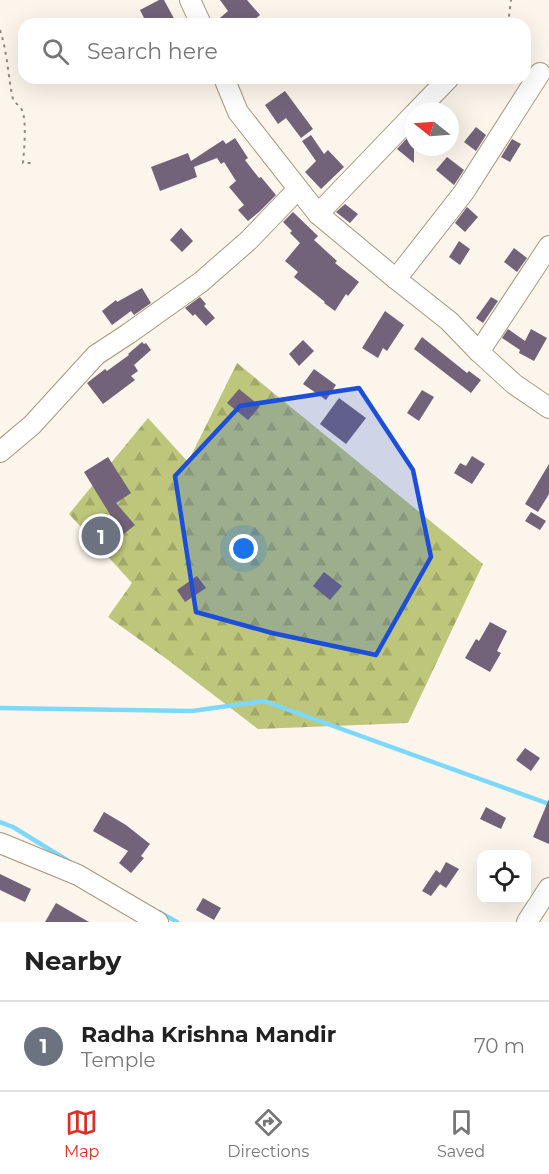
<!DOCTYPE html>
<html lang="en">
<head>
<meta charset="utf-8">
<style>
  :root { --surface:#fff; --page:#f6f6f6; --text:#222; --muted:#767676; --line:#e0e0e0; --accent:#d93025 }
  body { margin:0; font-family:Montserrat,sans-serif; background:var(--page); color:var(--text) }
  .controls { position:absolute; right:18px; bottom:18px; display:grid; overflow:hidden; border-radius:12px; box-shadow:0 6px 24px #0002 }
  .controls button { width:54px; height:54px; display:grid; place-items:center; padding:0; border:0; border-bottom:2px solid var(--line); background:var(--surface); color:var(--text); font:30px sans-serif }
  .compass { position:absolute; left:405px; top:102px; width:54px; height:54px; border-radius:50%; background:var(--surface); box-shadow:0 6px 24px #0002; rotate:287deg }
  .you { position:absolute; left:244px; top:549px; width:21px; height:21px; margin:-15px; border:4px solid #fff; border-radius:50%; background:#1a73e8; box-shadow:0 0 0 9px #1a73e833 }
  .badge { display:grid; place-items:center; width:39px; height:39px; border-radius:50%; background:var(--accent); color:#fff; font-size:20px; font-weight:700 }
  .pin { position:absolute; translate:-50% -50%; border:3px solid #fff; box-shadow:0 2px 6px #0006 }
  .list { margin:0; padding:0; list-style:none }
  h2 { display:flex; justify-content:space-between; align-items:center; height:78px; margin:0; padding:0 24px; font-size:26px }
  h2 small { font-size:20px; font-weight:400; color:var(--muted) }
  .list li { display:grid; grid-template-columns:39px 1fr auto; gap:18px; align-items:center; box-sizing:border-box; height:90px; padding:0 24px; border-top:2px solid var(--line) }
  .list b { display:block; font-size:22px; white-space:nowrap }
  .list p { margin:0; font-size:20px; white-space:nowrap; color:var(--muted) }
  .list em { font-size:20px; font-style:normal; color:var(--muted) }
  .icon { flex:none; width:33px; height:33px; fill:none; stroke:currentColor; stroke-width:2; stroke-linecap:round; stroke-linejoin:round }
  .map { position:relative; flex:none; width:549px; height:922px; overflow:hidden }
  .search { position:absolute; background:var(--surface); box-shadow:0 6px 24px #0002; left:18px; right:18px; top:18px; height:66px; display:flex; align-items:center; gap:15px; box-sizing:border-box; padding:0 21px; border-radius:18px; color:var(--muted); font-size:22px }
  .sheet { height:168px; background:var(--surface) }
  nav { display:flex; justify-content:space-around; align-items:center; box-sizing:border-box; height:84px; border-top:2px solid var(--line); background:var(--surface); font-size:16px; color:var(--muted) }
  nav a { display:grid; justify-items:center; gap:3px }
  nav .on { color:var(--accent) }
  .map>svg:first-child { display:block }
  .forest { fill:url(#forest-firs) }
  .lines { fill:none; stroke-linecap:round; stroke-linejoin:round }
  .stream { stroke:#7ed8fc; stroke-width:4.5 }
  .building { fill:#72637a }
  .minor-casing { stroke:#a6967d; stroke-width:22 }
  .path { stroke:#918a81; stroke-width:2; stroke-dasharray:3 4.5; stroke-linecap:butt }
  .minor { stroke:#fff; stroke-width:20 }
  .marked { fill:#1d4ed8; fill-opacity:0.2; stroke:#1d4ed8; stroke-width:4.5; stroke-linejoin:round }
</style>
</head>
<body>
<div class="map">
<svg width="549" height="922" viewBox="0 0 549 922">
  <defs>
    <pattern id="forest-firs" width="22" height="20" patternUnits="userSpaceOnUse" patternTransform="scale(1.5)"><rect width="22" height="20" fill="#bdc67a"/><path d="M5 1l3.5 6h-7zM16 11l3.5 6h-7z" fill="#a2a968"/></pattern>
  </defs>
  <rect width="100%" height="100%" fill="#fcf5eb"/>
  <path class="forest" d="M237,363L483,564L408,723L258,729L168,660L108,617L132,583L69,514L148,418L188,462Z"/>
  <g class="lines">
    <g class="stream">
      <path d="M0,708L192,711L264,701L549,804"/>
      <path d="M0,822L13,827L70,862"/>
      <path d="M159,912L177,922"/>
    </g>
  </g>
  <g class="building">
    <path d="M159,0H164L177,24H147L140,10Z"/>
    <path d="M220,0H247L260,15L249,24H213L228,11Z"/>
    <path d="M285,91L313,129L301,138L286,118L278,124L265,105Z"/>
    <path d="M476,127L486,135L476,151L464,142Z"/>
    <path d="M311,135L324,154L328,150L344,167L321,189L305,172L316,161L302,141Z"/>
    <path d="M409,136L414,141V163L397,149Z"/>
    <path d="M235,138L248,158L245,160L259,178L261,177L276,195L259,212L248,221L238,210L244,205L229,187L236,181L224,162L221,164L217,158L194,167L197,177L160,191L151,167L188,153L191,161L223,140L226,144Z"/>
    <path d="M512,139L521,144L510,162L501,157Z"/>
    <path d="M447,157L464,170L454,185L436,170Z"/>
    <path d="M345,204L358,214L350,223L336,212Z"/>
    <path d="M467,207L478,217L465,232L455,223Z"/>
    <path d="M293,212L318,236L314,240L337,261L335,263L359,282L348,296L346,294L335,311L324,303L325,302L294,277L298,272L285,261L300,243L290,233L292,231L283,222Z"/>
    <path d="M181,228L193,241L182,252L170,240Z"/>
    <path d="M459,241L470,249L460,265L449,257Z"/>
    <path d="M514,248L527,258L517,272L504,262Z"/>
    <path d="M142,288L151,303L134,315L131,311L112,325L102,311L116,300L117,302Z"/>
    <path d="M200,297L206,304L204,306L215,318L206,326L195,314L193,316L185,308Z"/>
    <path d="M491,297L498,301L483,323L476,318Z"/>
    <path d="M385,311L404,325L387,351L383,348L378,358L362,348Z"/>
    <path d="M508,329L525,341L531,329L547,338L534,361L519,353L520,350L502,338Z"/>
    <path d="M422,337L467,373L469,371L481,380L471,393L414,349Z"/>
    <path d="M303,340L314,351L299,366L289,354Z"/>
    <path d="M142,342L144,344L146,343L151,350L134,365L138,371L131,376L135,380L103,404L87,383L105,369L107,371L129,355L128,354Z"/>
    <path d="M314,369L336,385L326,400L303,384Z"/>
    <path d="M239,389L260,406L248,420L227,403Z"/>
    <path d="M422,390L434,397L419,421L407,413Z"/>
    <path d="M339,398L366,418L346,444L320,424Z"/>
    <path d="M472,456L485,464L472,484L454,473L460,463L466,466Z"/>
    <path d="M108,457L131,493L116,503L135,525L115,541L105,529L114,521L84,472Z"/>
    <path d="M549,464V494L538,512L525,504Z"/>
    <path d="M531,512L546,521L540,530L525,521Z"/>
    <path d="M324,572L342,586L330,600L313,586Z"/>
    <path d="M197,576L206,588L185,602L177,590Z"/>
    <path d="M490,622L507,631L497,651L501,653L490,672L465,658L476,639L479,641Z"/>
    <path d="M525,748L540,758L531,771L516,760Z"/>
    <path d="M549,799V844L533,837Z"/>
    <path d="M486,807L506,818L501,829L480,819Z"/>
    <path d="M104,812L126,825L150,844L141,856L144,858L131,873L119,863L128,851L93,831Z"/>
    <path d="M446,862L459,869L446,888L440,884L431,896L422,891L436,870L440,873Z"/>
    <path d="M0,874L31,889L25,902L0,890Z"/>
    <path d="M203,898L221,908L214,920L196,910Z"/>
    <path d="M56,903L89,922H45Z"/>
  </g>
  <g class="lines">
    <g class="minor-casing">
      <g id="minor">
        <path d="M190,0L201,24"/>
        <path d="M224,78L238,112L318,214L396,279L449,321L479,352L514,384L549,408"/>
        <path d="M417,111L449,78"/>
        <path d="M318,214L414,114"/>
        <path d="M396,279L464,192L540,73"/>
        <path d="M479,352L549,246"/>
        <path d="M0,452L32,425L96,355L128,334L201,282L249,240L298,189"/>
        <path d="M0,843L78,875L158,922"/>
        <path d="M527,922L549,888"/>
      </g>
    </g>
    <g class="path">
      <path d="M508,24L511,0"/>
      <path d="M0,30C7,51 8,74 12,95C13,103 19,104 22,110C27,121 24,151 23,163H31"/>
    </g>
    <use href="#minor" class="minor"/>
  </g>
  <path class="marked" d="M359,388L413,470L431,557L376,655L272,633L196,612L175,476L240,406Z"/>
</svg>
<div class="controls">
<button><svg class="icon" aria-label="locate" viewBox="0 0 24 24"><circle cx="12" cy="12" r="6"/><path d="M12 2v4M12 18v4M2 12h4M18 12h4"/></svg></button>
</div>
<svg class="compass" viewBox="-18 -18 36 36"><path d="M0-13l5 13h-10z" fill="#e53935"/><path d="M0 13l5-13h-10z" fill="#767676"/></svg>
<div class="you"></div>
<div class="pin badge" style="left:101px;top:536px;background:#6b7280">1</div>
<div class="search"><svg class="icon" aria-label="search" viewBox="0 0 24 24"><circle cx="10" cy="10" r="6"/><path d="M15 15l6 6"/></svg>Search here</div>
</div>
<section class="sheet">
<h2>Nearby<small></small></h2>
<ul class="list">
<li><span class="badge" style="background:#6b7280">1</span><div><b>Radha Krishna Mandir</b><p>Temple</p></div><em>70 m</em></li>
</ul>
</section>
<nav>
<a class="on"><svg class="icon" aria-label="map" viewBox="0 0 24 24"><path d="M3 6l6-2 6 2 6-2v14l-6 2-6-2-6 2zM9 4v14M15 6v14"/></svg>Map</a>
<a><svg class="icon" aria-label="directions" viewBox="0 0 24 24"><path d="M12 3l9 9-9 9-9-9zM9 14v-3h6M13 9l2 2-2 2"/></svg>Directions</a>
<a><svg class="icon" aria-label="saved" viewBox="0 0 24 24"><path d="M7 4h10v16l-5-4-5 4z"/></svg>Saved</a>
</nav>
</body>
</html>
